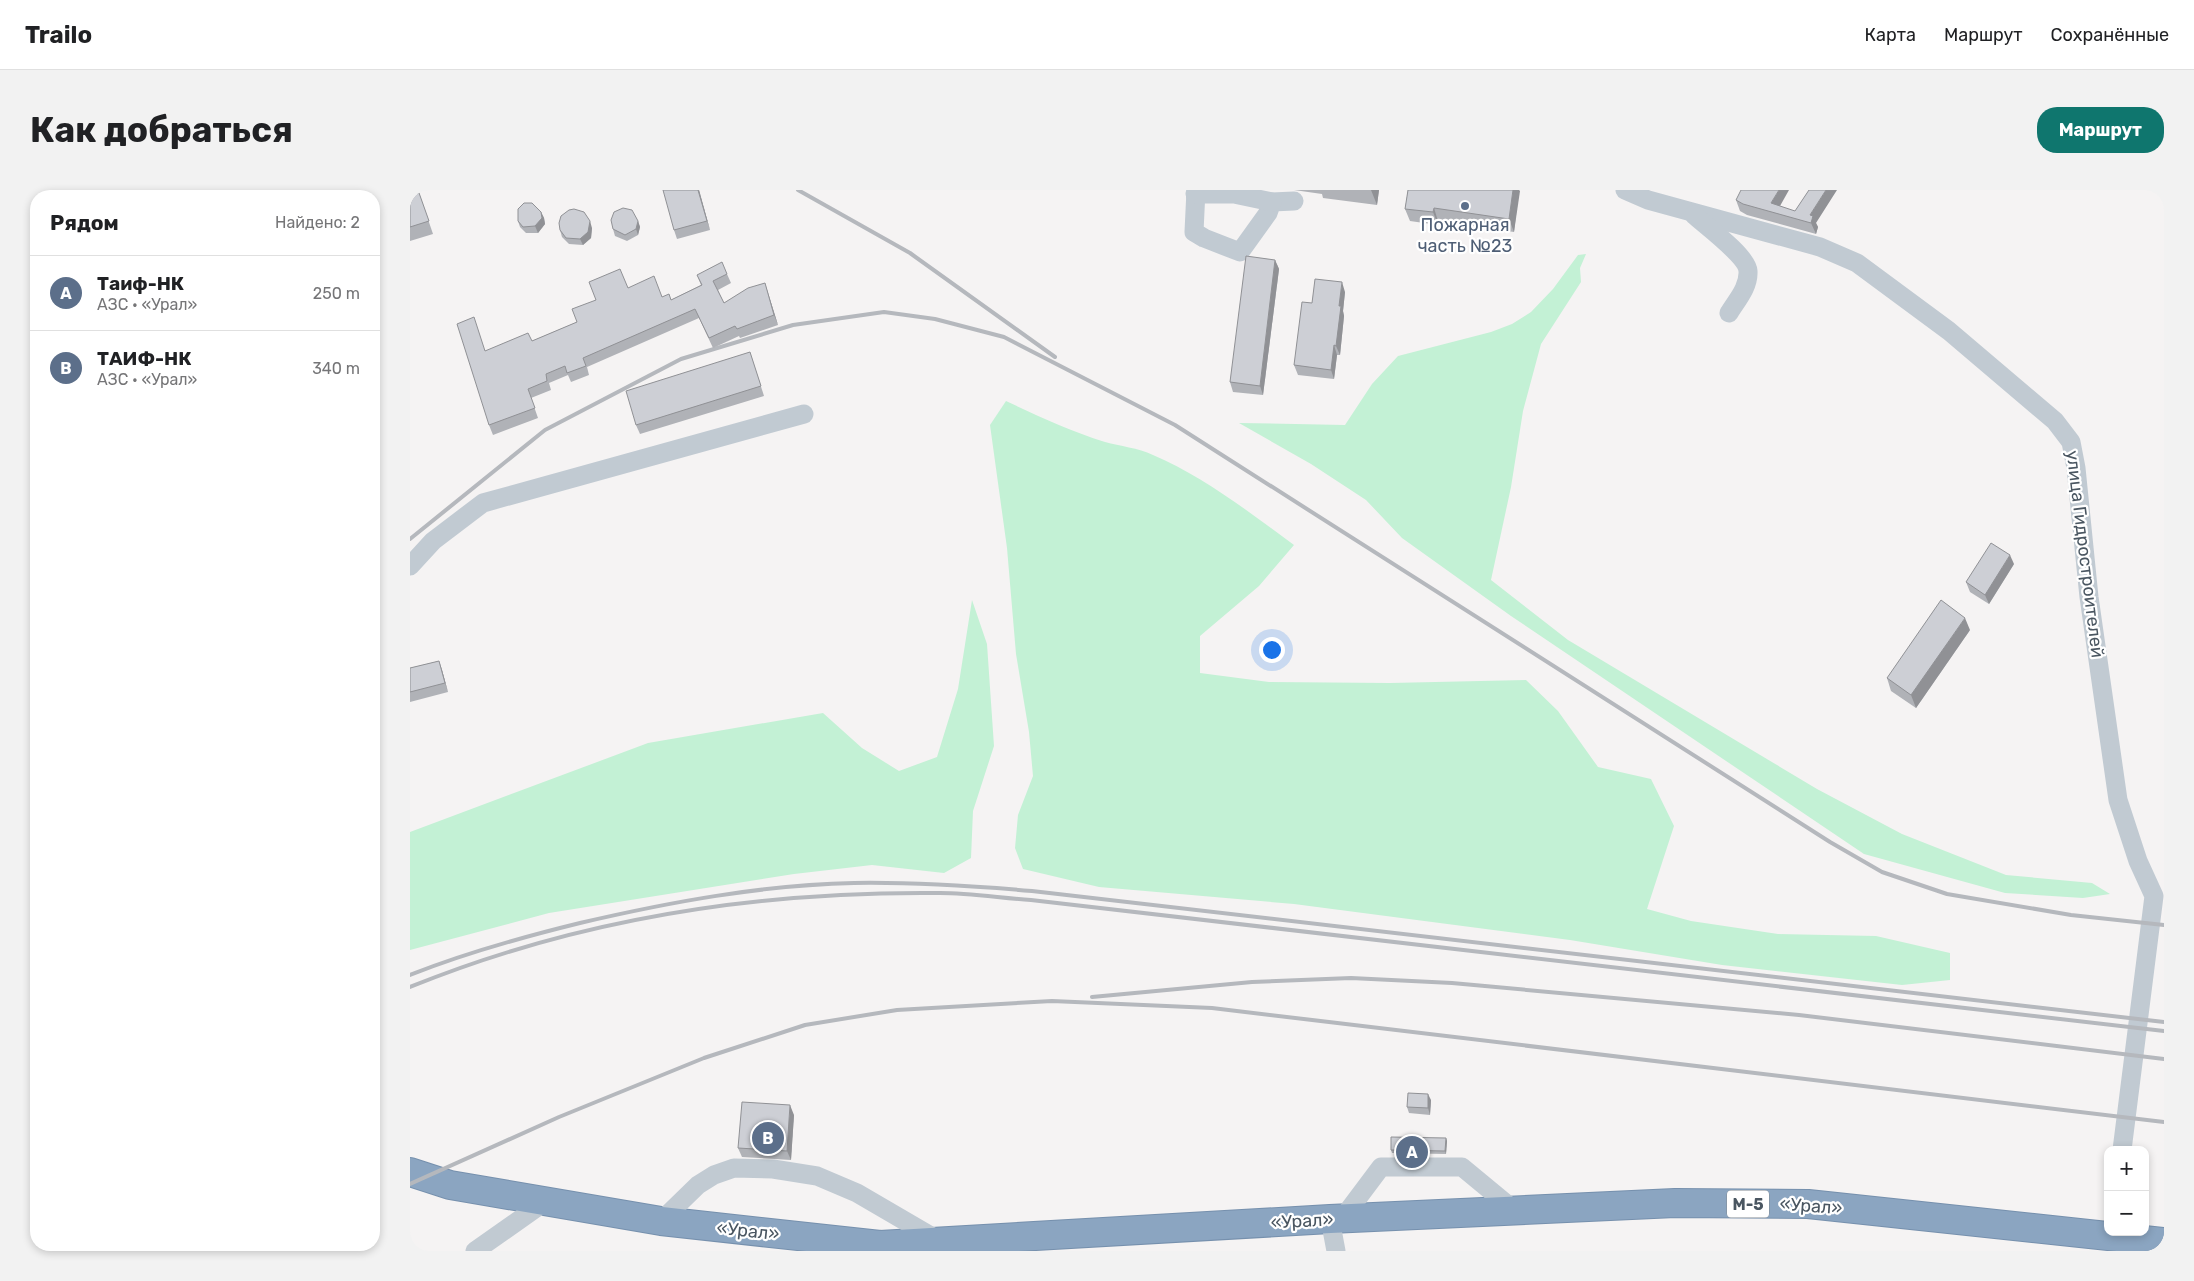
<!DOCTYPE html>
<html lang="ru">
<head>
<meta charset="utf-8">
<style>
  :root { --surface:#fff; --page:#f2f2f2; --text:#202124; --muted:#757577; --line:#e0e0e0; --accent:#0f766e }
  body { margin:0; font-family:Rubik,sans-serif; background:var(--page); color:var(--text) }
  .controls { position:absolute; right:15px; bottom:15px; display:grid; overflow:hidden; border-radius:10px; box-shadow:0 2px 8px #0003 }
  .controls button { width:45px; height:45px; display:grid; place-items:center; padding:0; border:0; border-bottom:1px solid var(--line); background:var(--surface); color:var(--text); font:25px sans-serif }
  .you { position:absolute; left:861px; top:459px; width:18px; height:18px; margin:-12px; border:4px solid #fff; border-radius:50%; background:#1a73e8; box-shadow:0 0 0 8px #1a73e833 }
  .badge { display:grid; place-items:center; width:32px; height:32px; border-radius:50%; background:var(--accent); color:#fff; font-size:16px; font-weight:700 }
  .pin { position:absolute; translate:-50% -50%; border:2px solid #fff; box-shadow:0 1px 5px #0006 }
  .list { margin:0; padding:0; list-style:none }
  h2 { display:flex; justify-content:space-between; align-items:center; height:65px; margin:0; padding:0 20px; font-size:21px }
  h2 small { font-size:16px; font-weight:400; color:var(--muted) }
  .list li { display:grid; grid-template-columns:32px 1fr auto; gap:15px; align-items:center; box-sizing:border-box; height:75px; padding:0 20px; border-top:1px solid var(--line) }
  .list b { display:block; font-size:19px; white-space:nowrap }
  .list p { margin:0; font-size:16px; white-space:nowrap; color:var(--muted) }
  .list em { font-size:16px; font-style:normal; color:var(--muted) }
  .map { position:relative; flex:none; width:1754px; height:1061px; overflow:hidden; border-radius:20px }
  header { display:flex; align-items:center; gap:30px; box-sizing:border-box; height:70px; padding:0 25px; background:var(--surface); border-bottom:1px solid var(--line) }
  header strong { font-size:24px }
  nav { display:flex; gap:28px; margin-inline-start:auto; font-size:18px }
  .intro { display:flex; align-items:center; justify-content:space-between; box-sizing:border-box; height:120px; padding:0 30px }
  h1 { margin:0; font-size:35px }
  .button { padding:12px 22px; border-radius:20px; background:var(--accent); color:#fff; font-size:18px; font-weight:700 }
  main { display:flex; gap:30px; padding:0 30px }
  aside { flex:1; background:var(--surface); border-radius:20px; box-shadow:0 2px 8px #0003 }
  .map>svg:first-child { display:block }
  .green { fill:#c3f1d5 }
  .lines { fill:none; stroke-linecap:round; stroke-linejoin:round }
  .highway-casing { stroke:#7690ad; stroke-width:30 }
  .minor { stroke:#c1cad2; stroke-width:19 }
  .highway { stroke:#8ba5c1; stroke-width:28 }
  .rail { stroke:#b5b8bd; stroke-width:4 }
  .wall { fill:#b0b2b7 }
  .shaded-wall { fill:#909195 }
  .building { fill:#cdcfd5; stroke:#909195 }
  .service-dot { fill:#5c6f8a; stroke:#fff; stroke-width:2 }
  .labels { text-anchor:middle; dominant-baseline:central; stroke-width:4.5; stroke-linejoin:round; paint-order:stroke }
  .shield { fill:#fff; stroke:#808990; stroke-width:1 }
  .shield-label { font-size:16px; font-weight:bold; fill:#4a5661 }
  .service-label { font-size:18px; fill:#4e5e75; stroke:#fff }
  .street-label { font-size:18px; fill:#4a5661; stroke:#fff }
</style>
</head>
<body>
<header>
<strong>Trailo</strong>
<nav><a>Карта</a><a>Маршрут</a><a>Сохранённые</a></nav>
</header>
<div class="intro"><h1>Как добраться</h1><a class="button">Маршрут</a></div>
<main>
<aside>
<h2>Рядом<small>Найдено: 2</small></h2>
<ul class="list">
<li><span class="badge" style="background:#5c6f8a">A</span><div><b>Таиф-НК</b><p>АЗС · «Урал»</p></div><em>250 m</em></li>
<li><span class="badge" style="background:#5c6f8a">B</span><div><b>ТАИФ-НК</b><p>АЗС · «Урал»</p></div><em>340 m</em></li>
</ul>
</aside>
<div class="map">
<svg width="1754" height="1061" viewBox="0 0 1754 1061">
  <rect width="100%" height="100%" fill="#f5f3f3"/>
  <g class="green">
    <path d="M1176,64L1170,78L1171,92L1131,154L1113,221L1101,297L1081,390L1158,450L1407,599L1492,644L1596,685L1682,693L1700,704L1673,708L1595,703L1454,664L1101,426L992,348L956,310L901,274L829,233L935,235L962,194L988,166L1081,142L1102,134L1121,122L1143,99L1168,65Z"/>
    <path d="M596,211C628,226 660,241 695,252C710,256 728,258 743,265C791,285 842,324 884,355L849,396L790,446V483L859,492L980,493L1116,490L1148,521L1188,577L1241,589L1264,636L1237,719L1281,731L1368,744L1466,746L1540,763V790L1492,795L1312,775L1160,750L884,714L689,697L613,679L605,658L608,625L623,586L619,542L606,464L597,358L580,235Z"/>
    <path d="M562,410L577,454L584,556L563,621L561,668L534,683L462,675L384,684L139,723L0,760V642L238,553L413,523L452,558L489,581L527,567L548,499Z"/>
  </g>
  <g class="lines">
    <g class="highway-casing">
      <path id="highway" d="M0,982L40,995L251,1031L470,1055L920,1029L1265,1013L1398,1014L1754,1052"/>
    </g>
    <g class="minor">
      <path d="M786,0L784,42L794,48L830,62L858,23L862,12L884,11"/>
      <path d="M1215,0L1238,10L1410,57L1447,73L1539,141L1645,231L1661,252L1666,278L1679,407L1708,610L1728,671L1744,706L1712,960"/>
      <path d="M785,4H824L862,12"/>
      <path d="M1284,25C1296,36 1337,66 1338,81C1339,97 1327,110 1319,123"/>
      <path d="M0,376L23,351L73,313L394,224"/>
      <path d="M920,1029L926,1061"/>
      <path d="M932,1029L971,977H1052L1104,1020"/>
      <path d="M251,1031L288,995L304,985L324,978L363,979L407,986L447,1003L531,1052"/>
      <path d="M65,1061L136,1011"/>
    </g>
    <use href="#highway" class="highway"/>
    <g class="rail">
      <path d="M388,0L500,63L645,167"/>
      <path d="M0,349L135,240L271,169L383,135L474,122L525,129L594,147L765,235L1420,652L1472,682L1537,704L1661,725L1754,735"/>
      <path d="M0,785C55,763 113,747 170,733C260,712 352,695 444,693C503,692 563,696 622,701L1754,832"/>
      <path d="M0,797C170,728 348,701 530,703C560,703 591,708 621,710L1754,841"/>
      <path d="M682,807L842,792L941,788L1042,793L1389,825L1754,869"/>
      <path d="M0,994L149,927L294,868L395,835L487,820L642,811L802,818L1754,932"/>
    </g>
  </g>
  <g class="wall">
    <path d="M0,0H8L23,44L0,51Z"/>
    <path d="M289,0L300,40L267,49L264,40Z"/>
    <path d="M884,0H969L967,15L913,8L912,4Z"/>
    <path d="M998,0H1109L1104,42L1028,31V35L1000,31L995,19Z"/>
    <path d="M1326,10L1370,16L1406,33L1408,37L1406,44L1337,25L1330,21Z"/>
    <path d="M131,22L134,28L135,34L128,43H116L110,37L108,31Z"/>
    <path d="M228,31L230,37L228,45L217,51L205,46L203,39Z"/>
    <path d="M182,38L181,48L173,55L159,54L152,47L150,40Z"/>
    <path d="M865,70L869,79L853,205L823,202L820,192Z"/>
    <path d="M317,84L321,93L308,100L314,113L355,93L368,135L330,148L329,146L303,158L289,128L177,177L179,185L161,192L158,185L139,193L141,200L121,208L128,228L83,245L79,235L75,161L122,151L167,132L218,98L252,107L261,110L291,95L287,85Z"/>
    <path d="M935,102L933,121L934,126L930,165H927L924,189L888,185L884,175L902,113Z"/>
    <path d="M340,162L354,206L230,244L226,235Z"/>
    <path d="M1604,374L1579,414L1560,402L1556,392Z"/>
    <path d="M1560,440L1506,518L1481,501L1477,488Z"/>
    <path d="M29,471L32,480L38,502L0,512V478Z"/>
    <path d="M1021,910L1020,925L999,923L997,917Z"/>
    <path d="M384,925L381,970L332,967L328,958Z"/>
    <path d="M1036,948L1037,951L1036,964L982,963L981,960Z"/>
  </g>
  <g class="shaded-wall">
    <path d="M288,0H289L300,40L297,31Z"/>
    <path d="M961,0H969L967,15Z"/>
    <path d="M1103,0H1109L1110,1L1104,42L1099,29Z"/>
    <path d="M1369,0H1379L1366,23L1361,13Z"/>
    <path d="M1416,0H1427L1406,33L1408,37L1406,44L1401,33L1400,25Z"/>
    <path d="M1024,18L1028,31V35L1023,22Z"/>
    <path d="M131,22L134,28L135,34L128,43L125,36Z"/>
    <path d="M180,31L182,38L181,48L173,55L170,49Z"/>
    <path d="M228,31L230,37L228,45L226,39Z"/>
    <path d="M865,70L869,79L853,205L850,196Z"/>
    <path d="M932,92L935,102L933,121L934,126L930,165L926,156L929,116Z"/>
    <path d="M355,93L358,103L368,135L364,125Z"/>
    <path d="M924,155L927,165L924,189L921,180Z"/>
    <path d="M1600,365L1604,374L1579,414L1575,405Z"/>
    <path d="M1555,428L1560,440L1506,518L1501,505Z"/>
    <path d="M29,471L32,480L38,502L35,493Z"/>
    <path d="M1018,904L1021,910L1020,925L1018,918Z"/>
    <path d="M380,915L384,925L381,970L377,961Z"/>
    <path d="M1036,948L1037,951L1036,964L1035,961Z"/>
  </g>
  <g class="building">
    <path d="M0,0H8L19,31L0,37Z"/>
    <path d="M253,0H288L297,31L264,40Z"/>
    <path d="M998,0H1103L1099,29L1024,18L1023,22L995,19Z"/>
    <path d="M1331,0H1369L1361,13L1385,21L1399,0H1416L1400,25L1403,26L1401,33L1333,14L1326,10Z"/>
    <path d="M114,13H122L131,22L132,28L125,36L113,37L108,31V19Z"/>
    <path d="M213,18L222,20L228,31L226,39L215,45L203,39L201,30L204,22Z"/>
    <path d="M164,19L174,22L180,31L178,42L170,49L156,48L150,40L149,33L151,26L159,20Z"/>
    <path d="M836,66L865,70L850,196L820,192Z"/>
    <path d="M312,72L317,84L303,91L314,113L338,98L355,93L364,125L327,139L325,136L299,148L285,119L173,168L176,176L157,183L155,176L136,184L137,191L118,199L125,218L79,235L47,134L64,127L75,161L118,143L122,151L167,132L162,119L186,110L179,92L210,79L218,98L244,86L252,107L259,104L261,110L292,95L287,85Z"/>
    <path d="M905,89L932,92L929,116H931L926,156L924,155L921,180L884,175L892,112L902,113Z"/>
    <path d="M340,162L351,196L226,235L216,201Z"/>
    <path d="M1581,353L1600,365L1575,405L1556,392Z"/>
    <path d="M1531,410L1555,428L1501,505L1477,488Z"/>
    <path d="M29,471L35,493L0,502V478Z"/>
    <path d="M998,903L1018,904V918L997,917Z"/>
    <path d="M332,912L380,915L377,961L328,958Z"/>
    <path d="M981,947L1036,948L1035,961L981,960Z"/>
  </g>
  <circle class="service-dot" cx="1055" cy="16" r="5"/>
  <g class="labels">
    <rect class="shield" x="1317" y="1000.5" width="42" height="27" rx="4"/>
    <g class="shield-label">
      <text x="1338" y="1014">М-5</text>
    </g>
    <g class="service-label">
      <text x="1055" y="35">Пожарная<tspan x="1055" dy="21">часть №23</tspan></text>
    </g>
    <g class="street-label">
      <text transform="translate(1675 364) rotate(83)">улица Гидростроителей</text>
      <text transform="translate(1401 1016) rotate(4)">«Урал»</text>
      <text transform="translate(892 1031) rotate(-3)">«Урал»</text>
      <text transform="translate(338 1041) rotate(6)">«Урал»</text>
    </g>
  </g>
</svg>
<div class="controls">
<button>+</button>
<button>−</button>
</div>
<div class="you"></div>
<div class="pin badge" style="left:1002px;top:962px;background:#5c6f8a">A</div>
<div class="pin badge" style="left:358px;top:948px;background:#5c6f8a">B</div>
</div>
</main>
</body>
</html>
